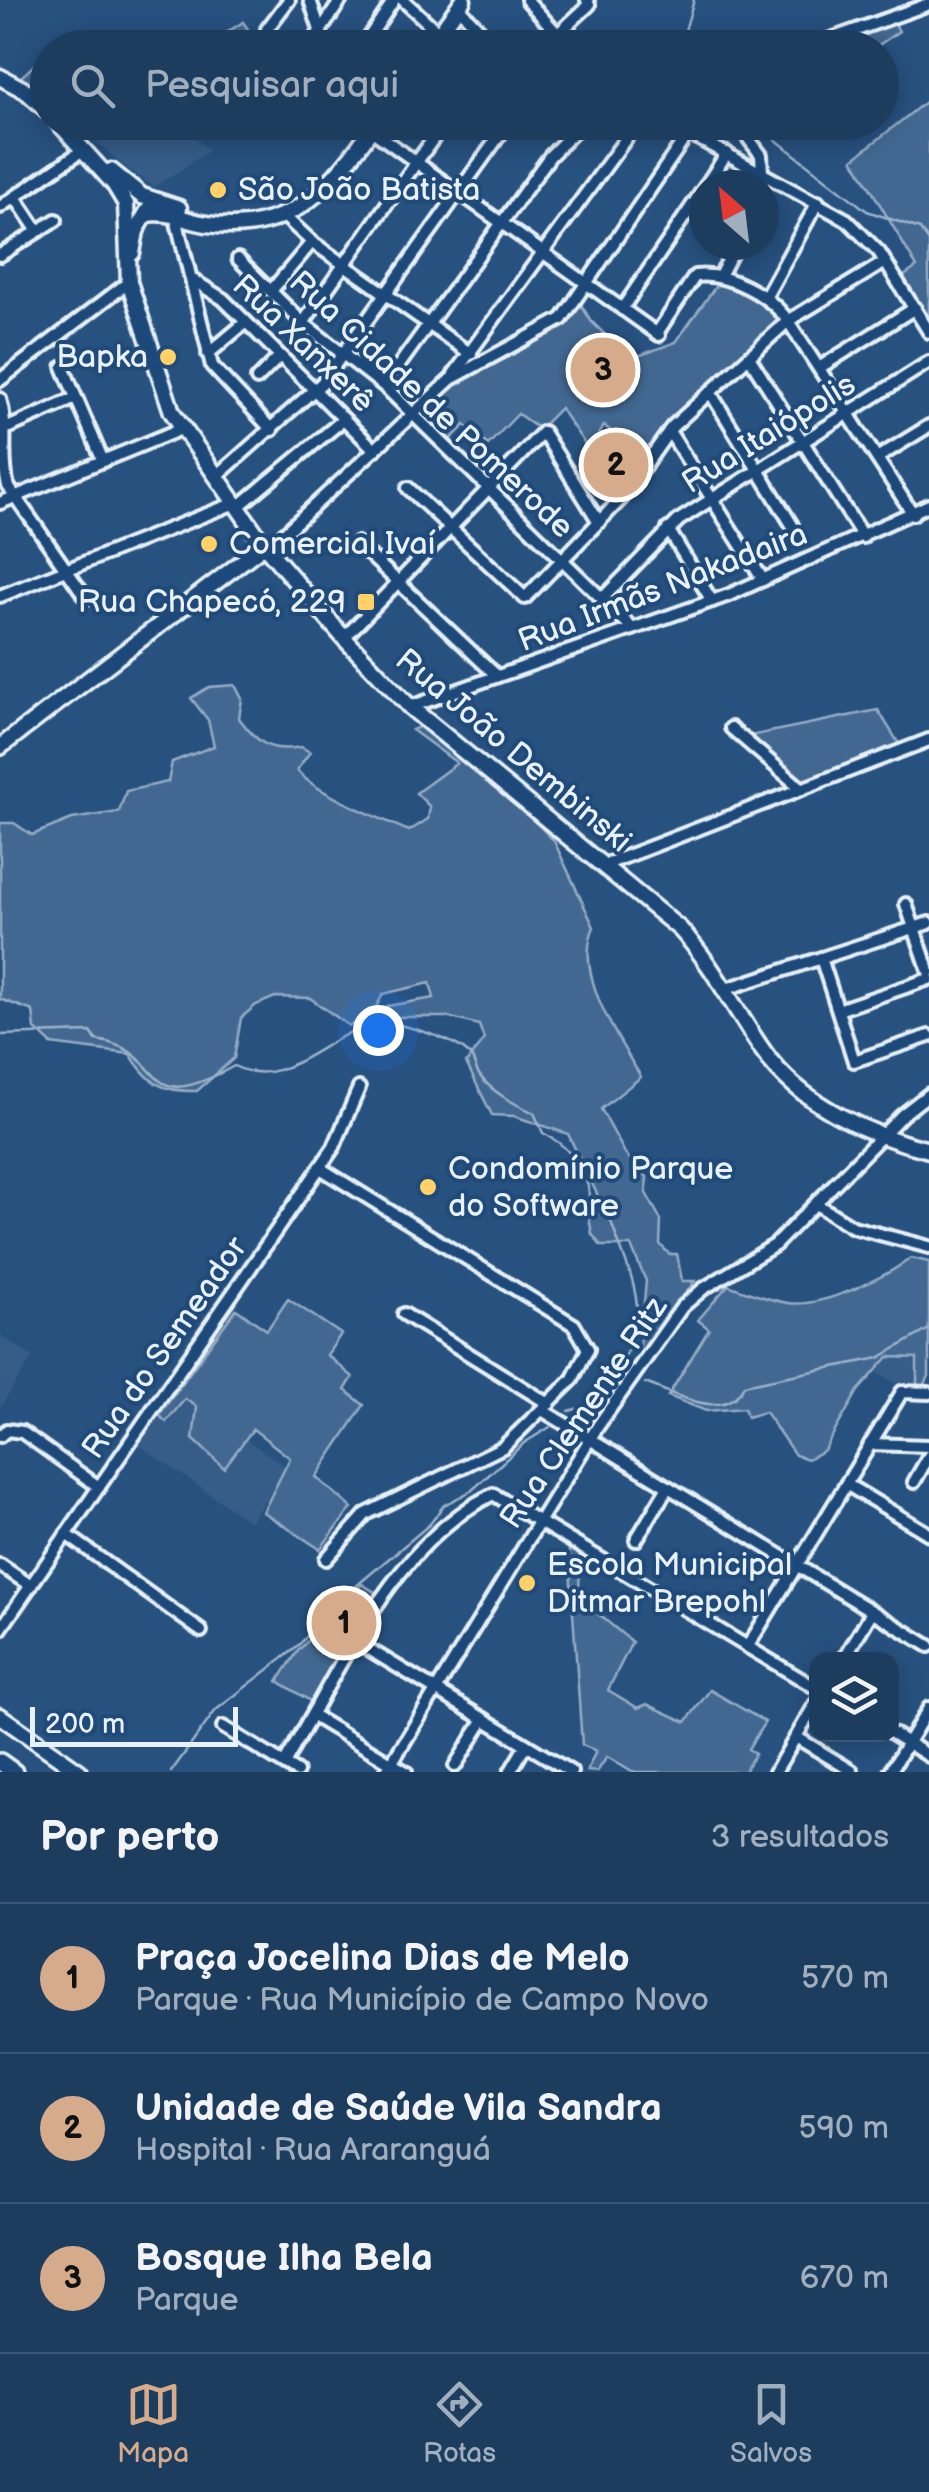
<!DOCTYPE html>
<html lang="pt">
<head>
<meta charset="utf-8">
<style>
  :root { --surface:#1d3d5f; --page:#2a4868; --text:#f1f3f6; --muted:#a0aebd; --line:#3b5674; --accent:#d6ab8b }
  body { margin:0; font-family:"Balsamiq Sans",sans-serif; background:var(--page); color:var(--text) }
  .controls { position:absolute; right:30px; bottom:30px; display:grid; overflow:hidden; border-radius:20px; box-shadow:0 5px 25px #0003 }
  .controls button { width:90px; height:90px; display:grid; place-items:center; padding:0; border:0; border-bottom:2px solid var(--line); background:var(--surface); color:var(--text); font:50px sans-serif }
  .compass { position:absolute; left:689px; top:170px; width:90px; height:90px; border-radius:50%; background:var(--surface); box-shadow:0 5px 25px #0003; rotate:332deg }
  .scale { position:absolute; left:30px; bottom:25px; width:208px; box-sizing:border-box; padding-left:10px; border:5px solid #e8f1f8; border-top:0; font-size:28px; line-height:35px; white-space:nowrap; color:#e8f1f8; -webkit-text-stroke:8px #1f4a7a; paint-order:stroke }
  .you { position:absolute; left:378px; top:1030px; width:35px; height:35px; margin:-25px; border:8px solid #fff; border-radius:50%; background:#1a73e8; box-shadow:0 0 0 15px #1a73e833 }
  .badge { display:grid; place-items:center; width:65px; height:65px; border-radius:50%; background:var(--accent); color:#111; font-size:32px; font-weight:700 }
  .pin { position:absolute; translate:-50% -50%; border:5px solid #fff; box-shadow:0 2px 10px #0006 }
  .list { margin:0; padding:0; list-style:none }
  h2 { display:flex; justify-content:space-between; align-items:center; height:130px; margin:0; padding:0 40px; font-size:42px }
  h2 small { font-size:32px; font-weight:400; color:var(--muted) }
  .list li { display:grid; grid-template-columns:65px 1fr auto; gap:30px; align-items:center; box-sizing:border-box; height:150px; padding:0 40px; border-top:2px solid var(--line) }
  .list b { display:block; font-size:38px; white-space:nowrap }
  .list p { margin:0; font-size:32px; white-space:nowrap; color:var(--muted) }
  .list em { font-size:32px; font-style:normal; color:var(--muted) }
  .icon { flex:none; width:55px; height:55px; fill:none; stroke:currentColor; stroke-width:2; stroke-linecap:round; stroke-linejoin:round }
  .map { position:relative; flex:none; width:929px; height:1772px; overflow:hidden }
  .search { position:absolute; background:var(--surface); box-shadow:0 5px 25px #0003; left:30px; right:30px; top:30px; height:110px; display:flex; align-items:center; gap:25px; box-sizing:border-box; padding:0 35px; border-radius:55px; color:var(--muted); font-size:38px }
  .sheet { height:580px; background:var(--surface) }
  nav { display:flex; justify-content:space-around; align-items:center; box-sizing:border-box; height:140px; border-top:2px solid var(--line); background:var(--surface); font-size:28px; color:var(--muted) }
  nav a { display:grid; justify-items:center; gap:5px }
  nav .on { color:var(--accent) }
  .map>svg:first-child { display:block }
  .built { fill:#355d88 }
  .green { fill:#436891; stroke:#96acc4; stroke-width:2.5 }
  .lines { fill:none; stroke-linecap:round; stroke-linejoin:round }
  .stream { stroke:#9db3c9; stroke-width:2.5 }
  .minor-casing { stroke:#e8f1f8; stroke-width:18 }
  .major-casing { stroke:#e8f1f8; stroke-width:21 }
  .highway-casing { stroke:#e8f1f8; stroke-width:22 }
  .minor { stroke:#1f4a7a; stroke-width:10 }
  .major { stroke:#1f4a7a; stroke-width:14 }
  .highway { stroke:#1f4a7a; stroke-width:15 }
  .poi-dot { fill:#ffd166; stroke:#1f4a7a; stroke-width:4 }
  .labels { text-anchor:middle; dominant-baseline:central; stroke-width:8; stroke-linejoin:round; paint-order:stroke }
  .poi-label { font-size:32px; fill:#e8f1f8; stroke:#1f4a7a; text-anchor:start }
  .street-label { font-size:32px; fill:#e8f1f8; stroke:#1f4a7a }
</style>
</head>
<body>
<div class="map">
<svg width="929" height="1772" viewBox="0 0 929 1772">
  <rect width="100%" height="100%" fill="#27517f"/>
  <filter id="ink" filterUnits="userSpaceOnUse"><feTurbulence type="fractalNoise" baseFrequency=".01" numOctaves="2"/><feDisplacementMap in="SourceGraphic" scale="20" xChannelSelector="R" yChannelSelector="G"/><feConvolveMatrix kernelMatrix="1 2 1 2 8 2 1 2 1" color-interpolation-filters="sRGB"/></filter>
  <g filter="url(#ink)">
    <g class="built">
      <path d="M89,123H181L209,151L154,187L121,164L83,128Z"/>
      <path d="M0,1335L33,1357L0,1407Z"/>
      <path d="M888,1357L918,1358L917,1386L899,1385L877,1373Z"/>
      <path d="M176,1392L288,1468L250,1522L139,1445Z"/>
    </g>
    <g class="green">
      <path d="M243,22L260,47H204Z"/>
      <path d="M894,22L899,31L876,47L827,48Z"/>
      <path d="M47,53V102L20,78Z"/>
      <path d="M925,102L929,103V321L901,278L917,267L853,159Z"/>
      <path d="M718,283L760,300L783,320L667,423L646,454L604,426L589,450L560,408L539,429L518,414L488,445L465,425L446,444L421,417L459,380L559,328L580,303L591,321L630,359L676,342Z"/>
      <path d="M235,685L242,699L239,718C257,743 270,753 301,747L310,752L297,770C312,792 382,819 409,831L428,819L430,807L416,793L457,763L412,730L423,725L513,799L554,841L594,927C573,973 618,1038 641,1077L601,1109L626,1155L647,1177L646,1193L661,1220L660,1244L669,1254H677L682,1281H695L639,1354L646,1281L631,1246H601L592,1234L589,1218L601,1202L568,1134L514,1116L492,1115L466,1063L484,1039L479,1025L448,1017H391L387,1006L434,998L430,983L383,994L373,1013L349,1026L310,998L275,997L256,1005L241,1018L234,1058L197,1091C162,1092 149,1084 130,1054L51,1044L35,1029L33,1011L0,999V823H14L32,835L72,819L119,812L126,791L168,782L172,762L214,746L208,720L191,698L209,687Z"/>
      <path d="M878,710L901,747L804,784L750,736Z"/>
      <path d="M911,1258L929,1262V1376L924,1386H917V1358L888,1357L858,1391L824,1450L808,1459L795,1455L765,1412L747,1417L744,1408L706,1411L668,1396L709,1329L698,1320L728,1285C747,1292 768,1300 788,1303C822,1308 884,1278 911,1258Z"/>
      <path d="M288,1299L341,1334L327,1355L353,1377L345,1390L364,1405L316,1477L352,1508L320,1549L263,1512L290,1458L253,1429L224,1468L193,1439L197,1407L185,1399L166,1422L159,1415L236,1309L267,1330Z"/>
      <path d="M568,1540L580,1545L579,1598L632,1642L608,1690L638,1708L647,1704L686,1722L710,1690L765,1722L748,1749L755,1754L744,1772H632L607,1757L597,1772L587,1771L596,1751L582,1745Z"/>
      <path d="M362,1584L380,1595L315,1704L278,1681L298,1651Z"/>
    </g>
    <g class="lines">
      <g class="stream">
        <path d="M685,48L684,34L694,0"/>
        <path d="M753,122L867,211L920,229L929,242"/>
        <path d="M0,1035L91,1032L96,1040C171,1050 135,1121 234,1066C286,1092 326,1033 375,1024C396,1020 453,1039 468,1053C475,1059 474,1066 478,1073C490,1092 515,1104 534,1113L543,1133C567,1145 575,1158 586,1181C591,1190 587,1201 592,1212L609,1215C625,1268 656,1308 621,1363L626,1372"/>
        <path d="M645,1383C674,1393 726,1424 744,1385L879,1358L929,1329"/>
        <path d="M569,1411L586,1406L623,1376"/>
        <path d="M171,1772L216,1710L296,1648L343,1597L430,1524L444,1505L471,1491L524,1443L550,1427"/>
      </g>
      <g class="minor-casing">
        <g id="minor">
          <path d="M310,0L326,48"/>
          <path d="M403,0L439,33"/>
          <path d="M527,0L570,48"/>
          <path d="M458,7L497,48"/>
          <path d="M267,29L289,0"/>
          <path d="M558,34L589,5L587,0"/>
          <path d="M309,48L341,0"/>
          <path d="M362,48L394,0"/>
          <path d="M806,48L929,4"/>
          <path d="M612,122L627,135"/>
          <path d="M668,122L847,220L879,252L929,332"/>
          <path d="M736,122L761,155L762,173"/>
          <path d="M371,130L659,335"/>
          <path d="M706,185L727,153"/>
          <path d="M15,197L37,230"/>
          <path d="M0,207L83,150"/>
          <path d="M175,214L212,366L272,430"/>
          <path d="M285,217L312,242L471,354"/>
          <path d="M0,255L56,220"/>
          <path d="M238,259L303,323L384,386L633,629"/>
          <path d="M720,276L736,245"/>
          <path d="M193,280L223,299L375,450"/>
          <path d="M271,291L312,242"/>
          <path d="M765,298L818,202"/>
          <path d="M622,309L704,188"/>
          <path d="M303,323L445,122"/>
          <path d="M657,333L695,276C728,272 770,295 788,321L913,514"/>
          <path d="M208,354L246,322"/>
          <path d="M749,357L863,537"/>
          <path d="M63,367L103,461"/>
          <path d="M819,368L915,308"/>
          <path d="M454,374L638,122"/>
          <path d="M257,379L280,356"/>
          <path d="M0,380L129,282"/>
          <path d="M384,386L550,156L584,122"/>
          <path d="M710,392L792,525"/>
          <path d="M0,399C9,429 0,457 8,486L86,598"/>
          <path d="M5,429L76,398"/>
          <path d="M669,431L763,580"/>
          <path d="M877,458L929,426"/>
          <path d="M216,477L322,383L509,122"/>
          <path d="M408,488L525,598L622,498L672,427L788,321L885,262"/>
          <path d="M0,503L181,429"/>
          <path d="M238,507L344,419"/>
          <path d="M668,529L712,601"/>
          <path d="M357,543L497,676"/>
          <path d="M264,545L278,539L451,379L562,319L689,132"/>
          <path d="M0,596L235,503"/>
          <path d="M602,599L679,520L929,362"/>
          <path d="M344,638L543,432L599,522"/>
          <path d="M410,707L729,595L929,505"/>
          <path d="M731,728L802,789"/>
          <path d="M604,865L929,740"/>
          <path d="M906,904L929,972"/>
          <path d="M821,958L854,1061L929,1036"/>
          <path d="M726,989L929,923"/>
          <path d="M838,1010L929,979"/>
          <path d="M320,1168L574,1325L588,1349L572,1380L503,1447L366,1514L326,1559"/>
          <path d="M816,1204L853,1227L929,1247"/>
          <path d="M404,1314L549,1404"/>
          <path d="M542,1410L929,1646"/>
          <path d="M0,1436L7,1430L22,1432L99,1487"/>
          <path d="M870,1444L929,1446"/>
          <path d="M914,1482L929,1456"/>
          <path d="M846,1484L929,1534"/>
          <path d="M66,1534L201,1631"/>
          <path d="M636,1540L668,1487"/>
          <path d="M0,1565L31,1586"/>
          <path d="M0,1630L334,1147L359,1088"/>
          <path d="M357,1642L571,1772"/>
          <path d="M748,1646L902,1392L929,1393"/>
          <path d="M843,1660L872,1612"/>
          <path d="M313,1716L406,1772"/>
          <path d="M223,1727L297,1772"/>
          <path d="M892,1733L929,1756"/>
          <path d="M796,1737L852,1771"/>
          <path d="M284,1764C339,1672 391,1545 493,1494L816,1688"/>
          <path d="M455,1766L484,1719"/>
          <path d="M386,1772L598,1426L682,1307L703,1289L775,1245L902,1115L929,1094"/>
          <path d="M510,1772L526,1745"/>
          <path d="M775,1772L816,1703"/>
          <path d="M890,1772L929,1708"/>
        </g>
      </g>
      <g class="major-casing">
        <g id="major">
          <path d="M429,48L463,0"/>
          <path d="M0,77L26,91L48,111"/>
          <path d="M58,122L114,184L126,204L129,282L172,412L264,545L344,638L410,707L680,929C715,967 735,1011 764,1052C799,1103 870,1136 929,1150"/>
          <path d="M111,171L142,196L179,208"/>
          <path d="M146,214C170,210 184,221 207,224C290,237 334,185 376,122"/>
          <path d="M132,253L136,231L149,209"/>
          <path d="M0,747L264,545"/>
          <path d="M0,1716L80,1772"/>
        </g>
      </g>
      <g class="highway-casing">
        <path id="highway" d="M0,1762L14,1772"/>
      </g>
      <use href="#minor" class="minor"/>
      <use href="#major" class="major"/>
      <use href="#highway" class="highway"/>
    </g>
  </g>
  <g class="poi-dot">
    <circle cx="218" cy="190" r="10"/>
    <circle cx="168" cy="357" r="10"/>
    <circle cx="209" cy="544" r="10"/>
    <rect x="356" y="592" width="20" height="20" rx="5"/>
    <circle cx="428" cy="1187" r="10"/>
    <circle cx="527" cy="1583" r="10"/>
  </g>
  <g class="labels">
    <g class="poi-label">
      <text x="238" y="190">São João Batista</text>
      <text x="148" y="357" text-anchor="end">Bapka</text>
      <text x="229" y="544">Comercial Ivaí</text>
      <text x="346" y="602" text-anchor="end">Rua Chapecó, 229</text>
      <text x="448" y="1169">Condomínio Parque<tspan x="448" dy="37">do Software</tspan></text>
      <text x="547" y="1565">Escola Municipal<tspan x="547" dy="37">Ditmar Brepohl</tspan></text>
    </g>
    <g class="street-label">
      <text transform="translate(303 344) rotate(44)">Rua Xanxerê</text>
      <text transform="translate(431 405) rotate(43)">Rua Cidade de Pomerode</text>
      <text transform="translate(769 434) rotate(-32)">Rua Itaiópolis</text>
      <text transform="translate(663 588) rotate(-21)">Rua Irmãs Nakadaira</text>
      <text transform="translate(513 751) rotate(40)">Rua João Dembinski</text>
      <text transform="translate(165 1348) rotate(-55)">Rua do Semeador</text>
      <text transform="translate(584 1413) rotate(-56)">Rua Clemente Ritz</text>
    </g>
  </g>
</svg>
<div class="controls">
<button><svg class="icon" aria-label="layers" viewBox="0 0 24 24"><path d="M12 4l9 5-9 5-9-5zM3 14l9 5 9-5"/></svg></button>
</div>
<svg class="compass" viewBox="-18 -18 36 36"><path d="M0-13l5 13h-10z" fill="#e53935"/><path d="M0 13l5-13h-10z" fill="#a0aebd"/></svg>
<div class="scale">200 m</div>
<div class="you"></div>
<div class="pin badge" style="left:344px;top:1623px">1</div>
<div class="pin badge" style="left:616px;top:465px">2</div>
<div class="pin badge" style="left:603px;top:370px">3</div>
<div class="search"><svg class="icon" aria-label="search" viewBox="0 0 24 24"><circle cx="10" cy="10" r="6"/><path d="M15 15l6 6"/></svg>Pesquisar aqui</div>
</div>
<section class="sheet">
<h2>Por perto<small>3 resultados</small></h2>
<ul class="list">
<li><span class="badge">1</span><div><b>Praça Jocelina Dias de Melo</b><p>Parque · Rua Município de Campo Novo</p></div><em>570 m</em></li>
<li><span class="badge">2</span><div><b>Unidade de Saúde Vila Sandra</b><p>Hospital · Rua Araranguá</p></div><em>590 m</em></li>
<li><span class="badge">3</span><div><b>Bosque Ilha Bela</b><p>Parque</p></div><em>670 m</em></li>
</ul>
</section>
<nav>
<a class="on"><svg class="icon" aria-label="map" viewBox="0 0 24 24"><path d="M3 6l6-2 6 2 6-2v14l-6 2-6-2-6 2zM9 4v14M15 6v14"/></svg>Mapa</a>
<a><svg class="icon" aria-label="directions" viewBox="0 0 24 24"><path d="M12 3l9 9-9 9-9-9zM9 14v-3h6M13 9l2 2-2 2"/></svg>Rotas</a>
<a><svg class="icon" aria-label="saved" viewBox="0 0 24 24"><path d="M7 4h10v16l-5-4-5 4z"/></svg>Salvos</a>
</nav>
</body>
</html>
